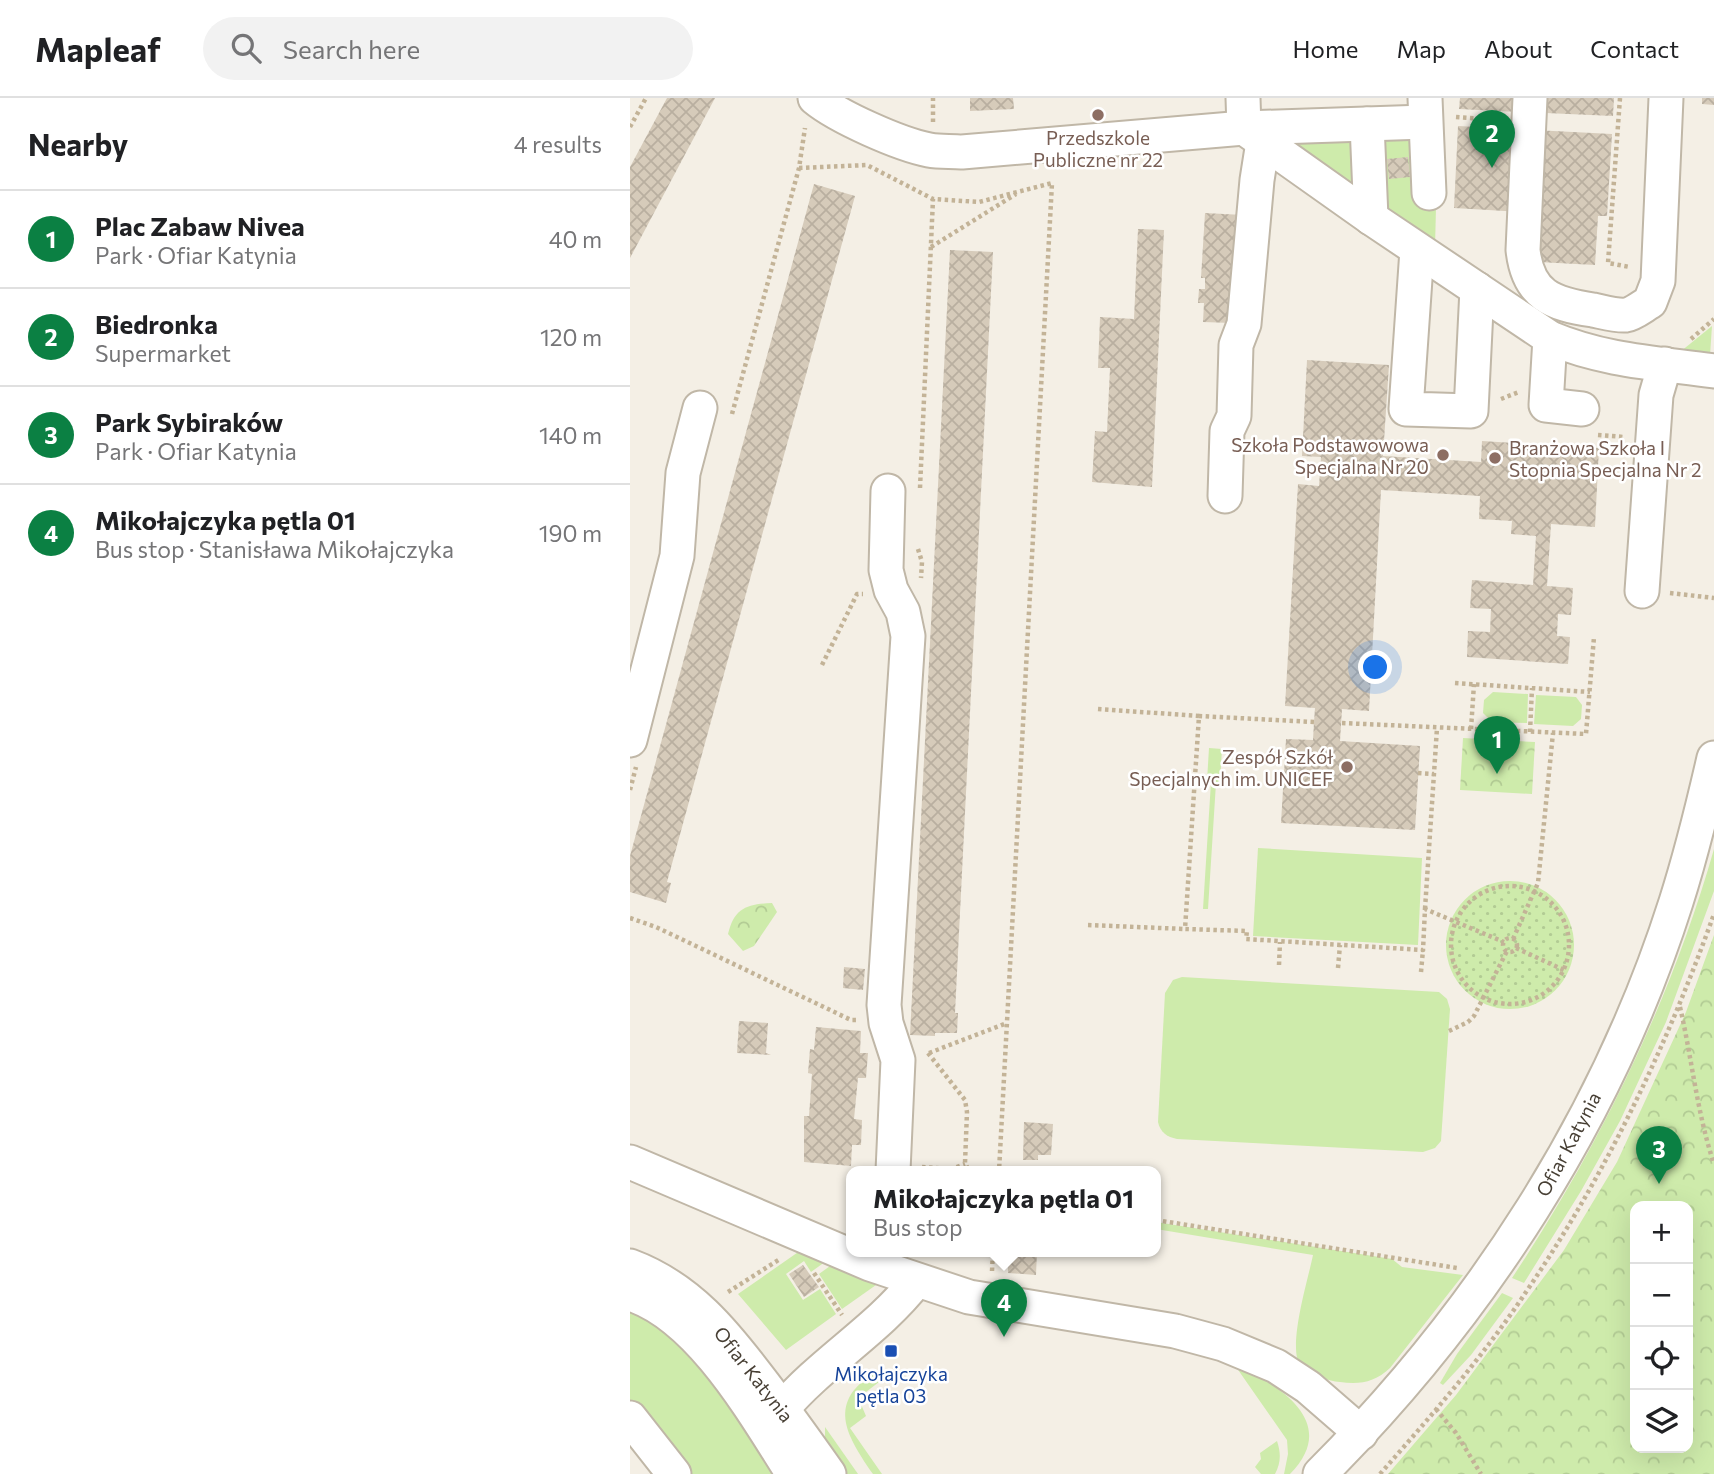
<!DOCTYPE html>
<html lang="en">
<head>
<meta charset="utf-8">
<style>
  :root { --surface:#fff; --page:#f2f2f2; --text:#202124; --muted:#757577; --line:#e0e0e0; --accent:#0b8043 }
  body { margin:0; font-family:Commissioner,sans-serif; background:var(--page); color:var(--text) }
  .controls { position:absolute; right:21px; bottom:21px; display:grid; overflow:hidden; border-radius:14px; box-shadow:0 7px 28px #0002 }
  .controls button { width:63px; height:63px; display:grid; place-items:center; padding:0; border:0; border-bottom:2px solid var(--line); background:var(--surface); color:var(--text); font:35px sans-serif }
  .you { position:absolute; left:746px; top:570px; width:24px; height:24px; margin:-18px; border:5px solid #fff; border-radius:50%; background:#1a73e8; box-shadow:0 0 0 10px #1a73e833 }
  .badge { display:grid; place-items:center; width:46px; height:46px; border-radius:50%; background:var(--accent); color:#fff; font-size:23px; font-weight:700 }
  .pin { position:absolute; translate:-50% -58px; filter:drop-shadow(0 2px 4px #0008) }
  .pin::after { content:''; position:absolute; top:37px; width:24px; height:21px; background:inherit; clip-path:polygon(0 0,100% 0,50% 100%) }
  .popup { position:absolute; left:216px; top:1068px; width:315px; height:91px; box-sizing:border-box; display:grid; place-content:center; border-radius:14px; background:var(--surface); filter:drop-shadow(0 2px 5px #0005); font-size:23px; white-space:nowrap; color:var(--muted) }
  .popup b { font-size:26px; color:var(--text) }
  .popup::after { content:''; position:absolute; left:50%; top:100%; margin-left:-14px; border:14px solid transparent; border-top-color:var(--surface) }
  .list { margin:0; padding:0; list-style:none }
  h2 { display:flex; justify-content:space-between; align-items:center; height:91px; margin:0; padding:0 28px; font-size:30px }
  h2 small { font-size:23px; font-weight:400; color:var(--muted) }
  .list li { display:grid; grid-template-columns:46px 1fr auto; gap:21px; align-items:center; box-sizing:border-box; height:98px; padding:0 28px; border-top:2px solid var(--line) }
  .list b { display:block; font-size:26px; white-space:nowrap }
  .list p { margin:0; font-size:23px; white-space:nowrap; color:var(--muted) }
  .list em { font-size:23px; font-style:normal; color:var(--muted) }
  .icon { flex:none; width:38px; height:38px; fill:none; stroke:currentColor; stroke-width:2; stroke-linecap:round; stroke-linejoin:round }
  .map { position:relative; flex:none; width:1084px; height:1376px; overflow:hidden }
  header { display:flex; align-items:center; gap:42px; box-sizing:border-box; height:98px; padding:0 35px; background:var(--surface); border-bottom:2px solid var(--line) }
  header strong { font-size:33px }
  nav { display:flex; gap:38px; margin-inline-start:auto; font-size:24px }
  .search { width:490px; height:63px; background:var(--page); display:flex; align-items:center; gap:18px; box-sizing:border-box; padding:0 24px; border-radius:38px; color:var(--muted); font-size:26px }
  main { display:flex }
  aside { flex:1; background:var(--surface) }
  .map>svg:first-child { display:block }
  .grass { fill:#ceebab }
  .park { fill:url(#park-crowns); fill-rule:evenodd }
  .garden { fill:url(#garden-dots) }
  .building { fill:url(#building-cross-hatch) }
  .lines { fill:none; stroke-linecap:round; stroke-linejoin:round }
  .minor-casing { stroke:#c0b7a7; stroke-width:37 }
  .path { stroke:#c3b397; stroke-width:4.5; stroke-dasharray:3.5 3.5; stroke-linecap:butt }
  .minor { stroke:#fff; stroke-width:33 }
  .education-dot { fill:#8d6e63; stroke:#fff; stroke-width:2.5 }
  .transit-dot { fill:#1a4fb4; stroke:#fff; stroke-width:2.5 }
  .labels { text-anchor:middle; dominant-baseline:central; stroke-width:5; stroke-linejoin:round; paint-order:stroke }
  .education-label { font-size:19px; fill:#785e54; stroke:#fff; text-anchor:end }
  .street-label { font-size:19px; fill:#473f34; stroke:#fff }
  .transit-label { font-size:19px; fill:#164399; stroke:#fff }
</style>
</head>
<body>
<header>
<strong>Mapleaf</strong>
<div class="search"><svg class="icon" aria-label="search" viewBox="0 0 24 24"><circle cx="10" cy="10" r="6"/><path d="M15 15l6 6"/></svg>Search here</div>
<nav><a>Home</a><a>Map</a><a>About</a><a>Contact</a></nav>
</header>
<main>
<aside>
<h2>Nearby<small>4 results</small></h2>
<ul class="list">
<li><span class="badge">1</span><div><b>Plac Zabaw Nivea</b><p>Park · Ofiar Katynia</p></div><em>40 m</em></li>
<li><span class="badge">2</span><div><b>Biedronka</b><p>Supermarket</p></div><em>120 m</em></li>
<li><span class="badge">3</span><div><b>Park Sybiraków</b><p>Park · Ofiar Katynia</p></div><em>140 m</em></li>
<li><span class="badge">4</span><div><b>Mikołajczyka pętla 01</b><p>Bus stop · Stanisława Mikołajczyka</p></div><em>190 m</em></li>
</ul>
</aside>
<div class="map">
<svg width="1084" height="1376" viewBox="0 0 1084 1376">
  <defs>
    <pattern id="park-crowns" width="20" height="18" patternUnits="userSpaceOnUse" patternTransform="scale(1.75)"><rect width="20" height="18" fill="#ceebab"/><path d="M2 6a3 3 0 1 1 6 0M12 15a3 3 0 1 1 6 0" fill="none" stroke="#b2cb94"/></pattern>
    <pattern id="garden-dots" width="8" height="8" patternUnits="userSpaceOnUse" patternTransform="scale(1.75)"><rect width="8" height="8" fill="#ceebab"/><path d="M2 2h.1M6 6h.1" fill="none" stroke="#b2cb94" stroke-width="1.8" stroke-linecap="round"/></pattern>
    <pattern id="building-cross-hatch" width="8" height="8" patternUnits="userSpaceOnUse" patternTransform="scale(1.75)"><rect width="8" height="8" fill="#d6cbba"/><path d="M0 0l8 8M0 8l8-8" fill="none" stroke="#b9afa0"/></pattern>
  </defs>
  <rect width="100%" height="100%" fill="#f4efe5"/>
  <g class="grass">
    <path d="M720,32L731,102L664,51L666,42Z"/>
    <path d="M778,36L806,109L805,150L752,109L746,51L756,37Z"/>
    <path d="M1082,228L1080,257L1050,254Z"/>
    <path d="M863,594L898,596L897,625L862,624L853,615L854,602Z"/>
    <path d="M906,597L946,599L952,607L951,621L943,628L904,626Z"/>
    <path d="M579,650L592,651L590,684L586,685L578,811H573L581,684L577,683Z"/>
    <path d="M628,750L792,760L788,847L623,838Z"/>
    <path d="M1084,751V793L1036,924L990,1023L951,1093L894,1185L882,1180C970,1047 1040,905 1084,751Z"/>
    <path d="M552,879L809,894L817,901L820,911L811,1043L805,1050L793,1054L547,1041C537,1039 530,1034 528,1024L535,895L543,882Z"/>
    <path d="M526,1124L762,1161L772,1169L833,1177L760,1270C745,1284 730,1287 710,1284C698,1283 679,1277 671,1268C656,1252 679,1178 683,1157L526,1131Z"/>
    <path d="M174,1150L199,1161L181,1174L174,1163L156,1176L173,1202L190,1191L206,1216L156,1252L108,1196Z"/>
    <path d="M207,1163L246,1184V1187L212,1211L189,1176Z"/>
    <path d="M872,1195L883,1200L841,1257L813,1287L810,1285L827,1256Z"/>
    <path d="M0,1203L44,1229L151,1376H56L0,1305Z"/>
    <path d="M604,1266C649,1287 711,1324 660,1376H654L658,1356L657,1342Z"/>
    <path d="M243,1276L249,1284L232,1297L230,1304L236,1318L220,1330L252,1376H243C219,1341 195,1306 243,1276Z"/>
    <path d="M195,1329L228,1376H209L195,1343Z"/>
    <path d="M647,1343C651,1355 651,1365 645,1376H631L625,1369L631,1361L630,1355Z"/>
  </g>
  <g class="park">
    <path d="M833,640L905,644L902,696L830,692Z"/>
    <path d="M142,805L147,814L124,848L113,853L98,836C104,810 117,806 142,805Z"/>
    <path d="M1084,837V1376H758L826,1297L934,1152L987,1064L1056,914ZM1058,1108V1350H1005V1108Z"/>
  </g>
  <circle class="garden" cx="880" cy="847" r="64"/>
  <g class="building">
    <path d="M37,0H85L0,160V69Z"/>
    <path d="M340,0H383L384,11L340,13Z"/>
    <path d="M830,0H887V14L829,11Z"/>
    <path d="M917,0H984L983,18L916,15Z"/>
    <path d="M1072,0H1084V7L1072,6Z"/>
    <path d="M828,28L982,36L977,118H968L965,167L908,164L911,115L824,110Z"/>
    <path d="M778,59L780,79L759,81L757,61Z"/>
    <path d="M184,86L225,98L37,784L41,785L36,805L0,794V758Z"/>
    <path d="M575,115L613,117L602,225L573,224L574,205H568L569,191H575V180H571Z"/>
    <path d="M508,131L534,132L522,389L462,384L465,333L477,334L480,270H468L470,219L504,221Z"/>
    <path d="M320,152L363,154L325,915H328L327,935H305V938L280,937Z"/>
    <path d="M677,262L759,267L753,358L851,364L852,343L969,350L965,429L921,426L917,488L943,490L941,517L928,516L927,538L940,539L938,566L837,559L838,533L860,534L861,511L840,510L842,482L903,487L906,438L881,436L882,423L849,421L850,398L751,392L739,613L712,611L710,643L790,648L785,732L651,725L656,641L683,642L684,624L685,610L655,608L668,386L689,388L691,359L672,358Z"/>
    <path d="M214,869L235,871L233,892L213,890Z"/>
    <path d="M109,923L138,925L136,955L141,957L107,955Z"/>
    <path d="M186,929L231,933L230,955H238L236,980H228L224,1021L232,1022L231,1047H222L221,1068L174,1064V1018H179L182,976L178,975L180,951L184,952Z"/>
    <path d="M394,1024L423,1026L421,1057H408V1062H393Z"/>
    <path d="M407,1153L406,1177L378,1175V1165H371L372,1154Z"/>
    <path d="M173,1167L189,1189L174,1199L159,1176Z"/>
  </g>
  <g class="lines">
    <g class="minor-casing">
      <g id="minor">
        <path d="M185,0C208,19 269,46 299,52C310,54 321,53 332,54L614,30L795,24"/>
        <path d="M613,0L614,30L741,120L920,240C975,263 1026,265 1084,273"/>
        <path d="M795,0L799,95"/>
        <path d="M900,0L893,152C898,197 922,206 963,212C973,214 987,218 996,217C1003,216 1013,208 1020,204L1028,183L1036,0"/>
        <path d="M737,26L741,120"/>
        <path d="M787,152L776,311L841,313L847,191"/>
        <path d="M920,240L916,307L952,311"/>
        <path d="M258,393L256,472L261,492L273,514L278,538L254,907L256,925L268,962L263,1073"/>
        <path d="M595,398L597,333L604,318L606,247L614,226L627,82L633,44"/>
        <path d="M1012,493L1026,297L1035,266"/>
        <path d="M0,642L47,458L53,375L70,310"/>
        <path d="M0,1064L240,1166L339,1199L545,1233L593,1246L646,1268L678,1289L731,1335"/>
        <path d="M0,1168C59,1190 95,1235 132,1284C155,1314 177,1345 199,1376"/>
        <path d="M0,1196C70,1218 125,1317 163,1376"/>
        <path d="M152,1311C193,1263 248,1232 286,1183"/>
        <path d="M0,1320L44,1376"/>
        <path d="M690,1376C850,1216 977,1021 1046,804C1061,757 1073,708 1084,660"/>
      </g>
    </g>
    <g class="path">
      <path d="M990,0L978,165L1000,169"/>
      <path d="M826,19L869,22"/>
      <path d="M303,24V0"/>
      <path d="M0,29L16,0"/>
      <path d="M169,70L237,67L303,101L349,104L422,85L369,1073"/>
      <path d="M301,149L386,96"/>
      <path d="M1061,241L1084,221"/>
      <path d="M871,301L889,294"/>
      <path d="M102,316L169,70L175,30"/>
      <path d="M968,337L994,339"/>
      <path d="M290,390L303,101"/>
      <path d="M288,451L292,464L291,480"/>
      <path d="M1040,495L1084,500"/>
      <path d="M192,567L227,496H233"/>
      <path d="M825,585L960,594"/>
      <path d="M468,611L569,618"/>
      <path d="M684,624L569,618L555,831L617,833L616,841L793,852L795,811L874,844"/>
      <path d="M712,625L956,636L964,539"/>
      <path d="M841,631L844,586"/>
      <path d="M900,634L902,590"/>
      <path d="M788,675L804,676"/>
      <path d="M0,692L6,669"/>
      <circle cx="880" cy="847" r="59"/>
      <path d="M795,811L807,630"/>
      <path d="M0,820L26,829L221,922H227"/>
      <path d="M458,827L555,831"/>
      <circle cx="880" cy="847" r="7"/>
      <path d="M883,841L908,785L923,635"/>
      <path d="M886,850L934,872"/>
      <path d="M649,867L650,844"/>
      <path d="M708,870L710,847"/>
      <path d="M791,874L793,852"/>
      <path d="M1050,909C1062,961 1067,1015 1084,1066"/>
      <path d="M819,933L838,924L844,918L877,853"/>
      <path d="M298,955L335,1002L337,1014L335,1065L339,1073"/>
      <path d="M299,955L377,925"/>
      <path d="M292,1069L321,1071L335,1066"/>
      <path d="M526,1122L827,1170"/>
      <path d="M362,1173L363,1153"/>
      <path d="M184,1175L212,1217"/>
      <path d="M98,1194L150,1161"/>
      <path d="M806,1311L826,1335L851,1376"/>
      <path d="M750,1376C801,1318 853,1259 896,1194C976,1076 1036,950 1084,816"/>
    </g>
    <use href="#minor" class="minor"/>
  </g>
  <g class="education-dot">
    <circle cx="468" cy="17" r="7"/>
    <circle cx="813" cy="357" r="7"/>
    <circle cx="865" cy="360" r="7"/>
    <circle cx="717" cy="669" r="7"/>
  </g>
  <rect class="transit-dot" x="254" y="1246" width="14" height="14" rx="3.5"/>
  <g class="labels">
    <g class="education-label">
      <text x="468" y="39" text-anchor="middle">Przedszkole<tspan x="468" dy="22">Publiczne nr 22</tspan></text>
      <text x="799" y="346">Szkoła Podstawowowa<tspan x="799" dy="22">Specjalna Nr 20</tspan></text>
      <text x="879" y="349" text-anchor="start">Branżowa Szkoła I<tspan x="879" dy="22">Stopnia Specjalna Nr 2</tspan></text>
      <text x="703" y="658">Zespół Szkół<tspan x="703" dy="22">Specjalnych im. UNICEF</tspan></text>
    </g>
    <g class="street-label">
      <text transform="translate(938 1046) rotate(-62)">Ofiar Katynia</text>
      <text transform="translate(124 1276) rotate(52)">Ofiar Katynia</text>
    </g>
    <g class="transit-label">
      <text x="261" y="1275">Mikołajczyka<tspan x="261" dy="22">pętla 03</tspan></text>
    </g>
  </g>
</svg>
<div class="controls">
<button>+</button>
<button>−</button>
<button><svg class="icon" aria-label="locate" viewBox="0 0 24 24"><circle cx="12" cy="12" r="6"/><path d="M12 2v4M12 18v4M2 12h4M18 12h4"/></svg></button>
<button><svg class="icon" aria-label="layers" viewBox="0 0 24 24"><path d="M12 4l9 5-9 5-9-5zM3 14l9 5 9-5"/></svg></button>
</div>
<div class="you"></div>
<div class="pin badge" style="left:867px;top:676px">1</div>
<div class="pin badge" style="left:862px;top:70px">2</div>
<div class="pin badge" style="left:1029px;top:1086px">3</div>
<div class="pin badge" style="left:374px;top:1239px">4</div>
<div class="popup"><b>Mikołajczyka pętla 01</b>Bus stop</div>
</div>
</main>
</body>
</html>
